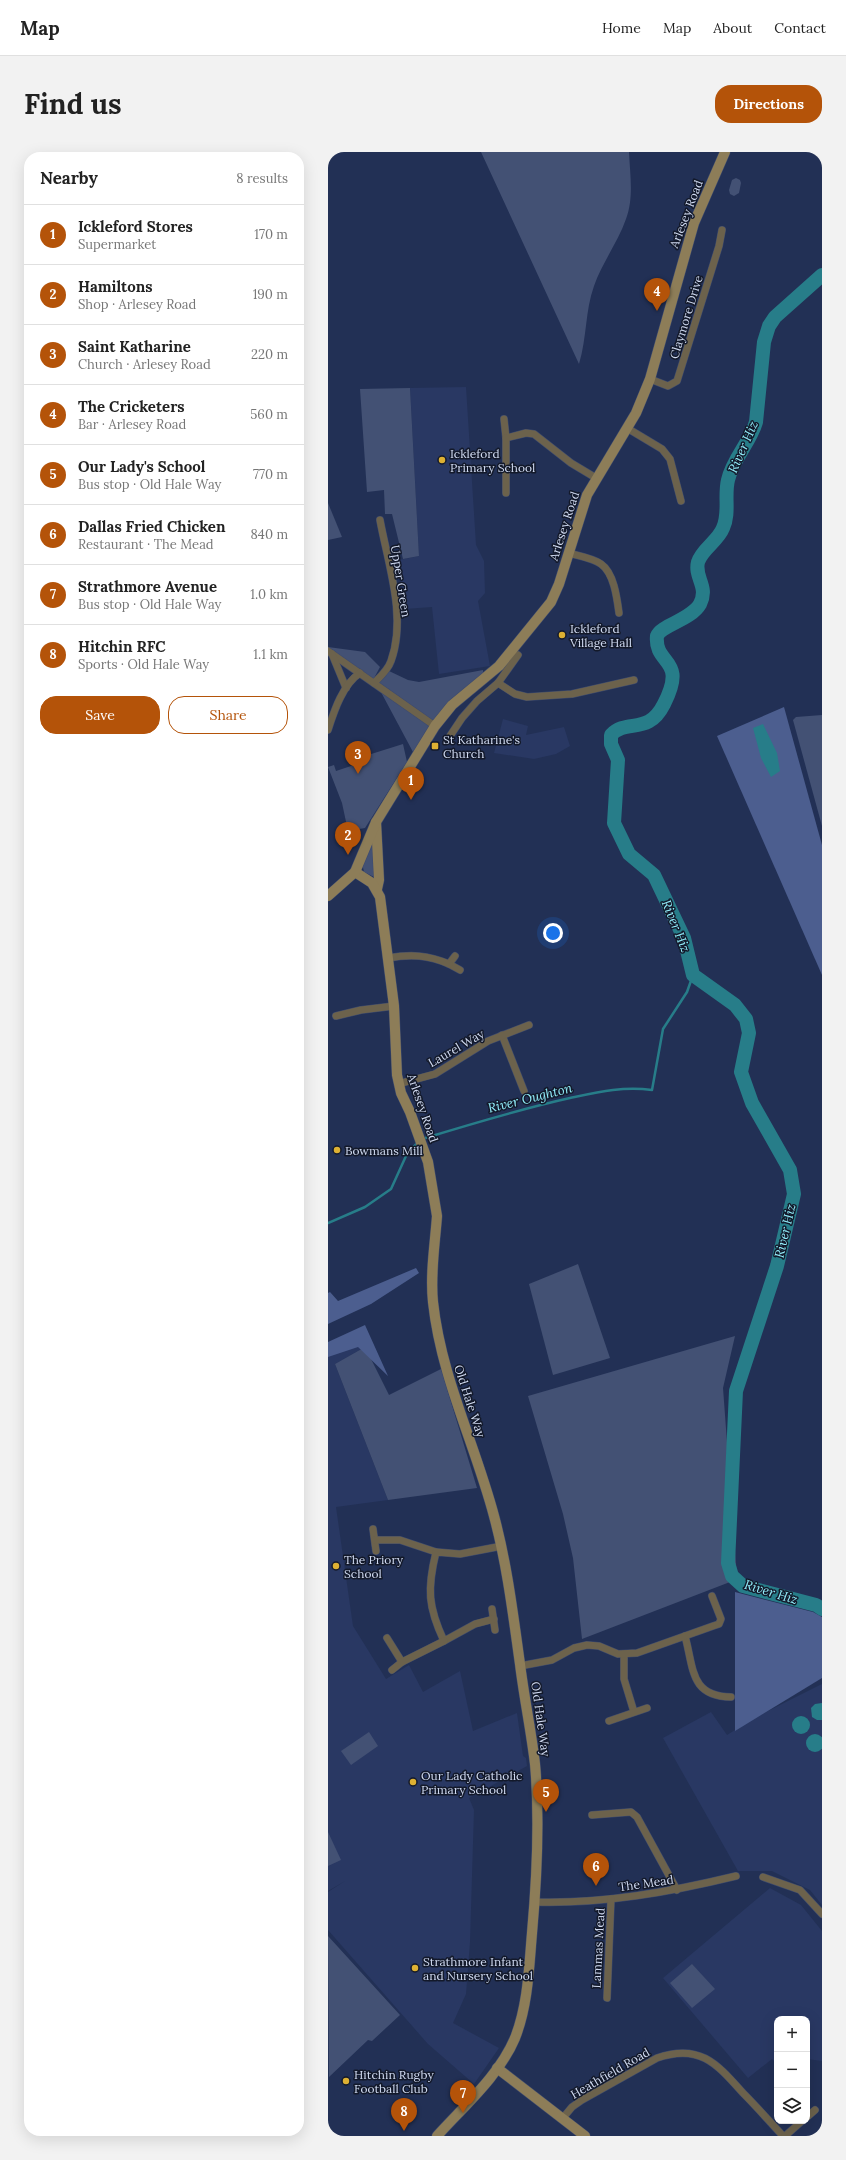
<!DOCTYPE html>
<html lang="en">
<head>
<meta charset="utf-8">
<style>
  :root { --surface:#fff; --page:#f2f2f2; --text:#222; --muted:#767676; --line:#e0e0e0; --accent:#b45309 }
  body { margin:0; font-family:Lora,serif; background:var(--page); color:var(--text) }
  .controls { position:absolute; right:12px; bottom:12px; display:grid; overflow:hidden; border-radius:8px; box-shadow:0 4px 16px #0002 }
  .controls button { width:36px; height:36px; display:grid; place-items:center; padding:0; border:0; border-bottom:1px solid var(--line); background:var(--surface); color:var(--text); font:20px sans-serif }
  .you { position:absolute; left:225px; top:781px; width:14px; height:14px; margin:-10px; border:3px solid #fff; border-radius:50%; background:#1a73e8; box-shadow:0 0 0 6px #1a73e833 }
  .badge { display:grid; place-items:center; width:26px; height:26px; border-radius:50%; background:var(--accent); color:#fff; font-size:13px; font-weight:700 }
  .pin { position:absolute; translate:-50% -33px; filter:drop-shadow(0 1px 2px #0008) }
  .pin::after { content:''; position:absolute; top:21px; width:14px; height:12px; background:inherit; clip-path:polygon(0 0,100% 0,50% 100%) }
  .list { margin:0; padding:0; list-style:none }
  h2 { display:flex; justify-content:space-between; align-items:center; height:52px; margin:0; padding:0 16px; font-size:17px }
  h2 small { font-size:13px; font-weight:400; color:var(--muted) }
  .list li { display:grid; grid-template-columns:26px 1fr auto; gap:12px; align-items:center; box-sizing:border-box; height:60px; padding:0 16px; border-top:1px solid var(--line) }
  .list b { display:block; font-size:15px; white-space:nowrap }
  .list p { margin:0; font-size:13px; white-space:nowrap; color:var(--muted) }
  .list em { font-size:13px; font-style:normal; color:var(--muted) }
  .actions { display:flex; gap:8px; padding:12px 16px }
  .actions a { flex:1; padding:9px 0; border:1px solid var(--accent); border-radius:16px; text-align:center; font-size:14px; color:var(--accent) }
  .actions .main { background:var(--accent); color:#fff }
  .icon { flex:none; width:22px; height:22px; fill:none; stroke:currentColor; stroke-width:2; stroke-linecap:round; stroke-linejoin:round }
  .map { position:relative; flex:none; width:494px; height:1984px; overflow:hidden; border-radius:16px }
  header { display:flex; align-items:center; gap:24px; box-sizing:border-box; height:56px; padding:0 20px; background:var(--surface); border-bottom:1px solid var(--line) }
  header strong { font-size:19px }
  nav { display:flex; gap:22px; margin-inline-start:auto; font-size:14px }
  .intro { display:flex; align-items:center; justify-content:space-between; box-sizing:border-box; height:96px; padding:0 24px }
  h1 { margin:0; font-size:28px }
  .button { padding:10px 18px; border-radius:16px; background:var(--accent); color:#fff; font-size:14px; font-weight:700 }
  main { display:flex; gap:24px; padding:0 24px }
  aside { flex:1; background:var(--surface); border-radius:16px; box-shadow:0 4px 16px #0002 }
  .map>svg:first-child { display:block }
  .built { fill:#293863 }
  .green { fill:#435174 }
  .forest { fill:#4c5e8f }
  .water { fill:#277d89 }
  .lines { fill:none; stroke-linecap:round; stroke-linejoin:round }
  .stream { stroke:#277d89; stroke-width:2.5 }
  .river { stroke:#277d89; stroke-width:14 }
  .street-casing { stroke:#3e4b6e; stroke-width:8 }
  .secondary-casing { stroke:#3e4b6e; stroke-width:11 }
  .street { stroke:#6c624c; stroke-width:7 }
  .secondary { stroke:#8d7d58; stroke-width:10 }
  .poi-dot { fill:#deb133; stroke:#13192a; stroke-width:1.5 }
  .labels { text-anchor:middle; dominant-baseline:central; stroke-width:3; stroke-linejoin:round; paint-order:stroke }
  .street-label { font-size:12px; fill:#d0daf1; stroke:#13192a }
  .poi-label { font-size:12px; fill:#d0daf1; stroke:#13192a; text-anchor:start }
  .water-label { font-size:13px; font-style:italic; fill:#91edfa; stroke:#13192a }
</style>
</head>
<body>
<header>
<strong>Map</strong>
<nav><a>Home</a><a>Map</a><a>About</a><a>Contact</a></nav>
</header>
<div class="intro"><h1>Find us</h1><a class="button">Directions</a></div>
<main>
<aside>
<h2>Nearby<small>8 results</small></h2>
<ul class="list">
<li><span class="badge">1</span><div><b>Ickleford Stores</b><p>Supermarket</p></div><em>170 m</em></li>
<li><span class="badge">2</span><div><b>Hamiltons</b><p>Shop · Arlesey Road</p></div><em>190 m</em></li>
<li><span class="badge">3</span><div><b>Saint Katharine</b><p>Church · Arlesey Road</p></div><em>220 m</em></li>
<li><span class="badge">4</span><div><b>The Cricketers</b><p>Bar · Arlesey Road</p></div><em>560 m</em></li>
<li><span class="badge">5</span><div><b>Our Lady's School</b><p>Bus stop · Old Hale Way</p></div><em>770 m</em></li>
<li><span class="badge">6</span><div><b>Dallas Fried Chicken</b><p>Restaurant · The Mead</p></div><em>840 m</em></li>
<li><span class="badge">7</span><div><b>Strathmore Avenue</b><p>Bus stop · Old Hale Way</p></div><em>1.0 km</em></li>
<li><span class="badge">8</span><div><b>Hitchin RFC</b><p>Sports · Old Hale Way</p></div><em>1.1 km</em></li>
</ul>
<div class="actions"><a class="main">Save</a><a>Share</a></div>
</aside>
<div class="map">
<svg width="494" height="1984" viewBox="0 0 494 1984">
  <rect width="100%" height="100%" fill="#223055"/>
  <g class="built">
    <path d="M138,235L148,393L156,409L157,441L150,449L162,514L111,522L104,455L76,457L71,408L91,404L82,236Z"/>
    <path d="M175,567L200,574L198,583L236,575L242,594L228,602L206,607L166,601Z"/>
    <path d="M0,1192L37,1195L7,1212L60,1348L8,1355L25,1474L58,1527L81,1513L95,1540L132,1519L145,1579L189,1561L195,1604L198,1606L199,1614L141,1646L146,1658L142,1790L138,1842L125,1871L171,1896L146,1932L100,1892L0,1778V1740L17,1729L0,1739Z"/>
    <path d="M494,1532V1753L482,1738L444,1719H410L335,1586L383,1560L399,1583L428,1565Z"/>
    <path d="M442,1736L473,1753L494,1779V1909L479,1907V1867H449V1912L444,1907L420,1926L335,1826Z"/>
  </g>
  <g class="green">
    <path d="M153,0H301C302,22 306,46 298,67C290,90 274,111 266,134C257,159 259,186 251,212Z"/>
    <path d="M408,26L412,28L413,31L411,41L406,44L402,42L401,38L404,28Z"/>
    <path d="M82,236L91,404L75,407L64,362H57L56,338L39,340L32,237Z"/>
    <path d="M0,351L14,385L0,388Z"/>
    <path d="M0,495L37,500L52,515L45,528L0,497Z"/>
    <path d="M155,518V522L85,600L54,542L51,531L61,519L80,528L91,530Z"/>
    <path d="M494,563V674L465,568L468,565Z"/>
    <path d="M75,592L79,610L37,676L20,679L14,651L0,615L6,613L8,619L38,609L40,603Z"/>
    <path d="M45,691L46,725L36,720L34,711L42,692Z"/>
    <path d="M250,1112L282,1206L225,1223L201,1132Z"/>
    <path d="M407,1184L395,1236L409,1425L402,1430L254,1487L245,1406L235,1362L200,1244Z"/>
    <path d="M37,1195L61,1243L113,1217L149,1336L60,1348L7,1212Z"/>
    <path d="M41,1580L50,1594L23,1613L13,1599Z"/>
    <path d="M0,1680L13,1708L0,1714Z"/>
    <path d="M0,1784L72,1863L44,1889L40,1888L1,1925Z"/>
    <path d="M364,1812L387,1837L364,1856L342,1831Z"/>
  </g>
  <g class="forest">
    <path d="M456,555L494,693V823L389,584Z"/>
    <path d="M88,1116L91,1121L43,1152L0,1172V1141L2,1140L10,1149Z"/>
    <path d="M37,1173L60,1224L30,1195L0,1205V1190Z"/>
    <path d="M407,1440L485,1460L494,1465V1526L407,1579Z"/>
  </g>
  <g class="water">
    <path d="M435,572L449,601L452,619L443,625L433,606L425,576Z"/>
    <path d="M494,1551V1568H489L484,1565L483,1556L487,1552Z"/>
    <circle cx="473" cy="1573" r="9"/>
    <circle cx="487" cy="1591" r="9"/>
  </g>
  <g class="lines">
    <g class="stream">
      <path d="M94,987C143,972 192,957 242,946C270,940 295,934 324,938L335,877L359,840L365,823"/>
      <path d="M0,1071L37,1055L63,1037L78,1004L89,991"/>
    </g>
    <path class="river" d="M494,123L447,165L441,174L436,190L428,270C422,291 405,306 400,328C396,344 402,361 395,376C390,389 374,397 370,410C366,426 381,434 372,452C363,468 333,473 329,484C326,514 360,505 336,552C320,584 299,566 283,583V592L290,608L286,671L301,702L326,723L356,786L365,823L407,853L418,867L421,881L413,920L424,951L462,1018L466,1042L449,1114L408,1239L400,1411L404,1424L415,1434L488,1453L494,1457"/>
    <g class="street-casing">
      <g id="street">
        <path d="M322,227L340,234L349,229L391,94L394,78"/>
        <path d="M176,267L178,286"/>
        <path d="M299,276L334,297L342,307L353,349"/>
        <path d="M178,341V286L198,281L206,282L243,311L268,326"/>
        <path d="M240,401C251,404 264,406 273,412C286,421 289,446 291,461"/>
        <path d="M0,499L107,574"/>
        <path d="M4,502L18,536"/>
        <path d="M46,531C52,525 60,518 63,509C79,465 60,412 52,368"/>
        <path d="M170,531L187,542L199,545L244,542L306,528"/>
        <path d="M0,578C6,559 15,532 32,521"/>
        <path d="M122,584L134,566L149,549L170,531L190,503"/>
        <path d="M127,804L121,812L132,818"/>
        <path d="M60,806C83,802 100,803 121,812"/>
        <path d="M8,864L33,858L66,854"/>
        <path d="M174,883L196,939"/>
        <path d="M70,932L107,922L160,889L201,873"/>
        <path d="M45,1377L48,1399"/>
        <path d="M47,1388H72L108,1400"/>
        <path d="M164,1457L167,1478"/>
        <path d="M166,1467L147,1472L116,1489C100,1455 99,1437 108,1400L132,1402L174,1394"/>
        <path d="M357,1484C366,1517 362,1544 403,1545"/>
        <path d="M59,1486L74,1510"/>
        <path d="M296,1502V1527L306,1560"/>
        <path d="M192,1514L224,1508L246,1496L259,1493L271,1494L290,1502L309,1501L385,1474L391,1472L393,1467L384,1444"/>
        <path d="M64,1518L74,1510L116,1489"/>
        <path d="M281,1569L319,1556"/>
        <path d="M264,1663L303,1660L309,1665L349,1738"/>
        <path d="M435,1725L472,1738L494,1762"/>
        <path d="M207,1750C275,1752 342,1740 408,1724"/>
        <path d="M279,1846L283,1747"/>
        <path d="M479,1965L487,1958"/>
        <path d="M234,1967L244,1955L254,1948L329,1906C372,1891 389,1912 415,1941C429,1955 442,1970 455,1984"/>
        <path d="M457,1984L474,1969"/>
      </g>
    </g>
    <g class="secondary-casing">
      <g id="secondary">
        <path d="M48,670L51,728L49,737"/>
        <path d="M27,720L44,731L52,745L66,854L69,923L73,941L82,960L100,1010L109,1064C107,1092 102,1122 105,1150C113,1225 147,1292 166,1364C179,1412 185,1462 192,1512C196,1545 203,1578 207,1612C212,1668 209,1725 204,1781C201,1816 200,1853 187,1886C171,1924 136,1954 109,1984"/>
        <path d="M0,744L27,720L48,670L107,574L124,553L171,514L223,450L231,432L259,343L308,261L322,227L366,71L397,0"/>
        <path d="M169,1916L257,1984"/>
      </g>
    </g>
    <use href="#street" class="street"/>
    <use href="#secondary" class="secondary"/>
  </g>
  <g class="poi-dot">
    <circle cx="114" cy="308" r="4"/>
    <circle cx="234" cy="483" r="4"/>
    <rect x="103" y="590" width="8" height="8" rx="2"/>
    <circle cx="9" cy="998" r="4"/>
    <circle cx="8" cy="1414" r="4"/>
    <circle cx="85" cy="1630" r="4"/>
    <circle cx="87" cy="1816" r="4"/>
    <circle cx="18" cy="1929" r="4"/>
  </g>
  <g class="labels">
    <g class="street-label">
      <text transform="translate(358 62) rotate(-69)">Arlesey Road</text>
      <text transform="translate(358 165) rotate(-73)">Claymore Drive</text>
      <text transform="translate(236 374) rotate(-72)">Arlesey Road</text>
      <text transform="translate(73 429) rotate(81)">Upper Green</text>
      <text transform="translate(128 896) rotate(-30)">Laurel Way</text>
      <text transform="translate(95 956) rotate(71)">Arlesey Road</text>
      <text transform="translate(142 1249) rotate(72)">Old Hale Way</text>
      <text transform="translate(213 1567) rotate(82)">Old Hale Way</text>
      <text transform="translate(318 1731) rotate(-8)">The Mead</text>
      <text transform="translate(270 1796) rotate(-87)">Lammas Mead</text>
      <text transform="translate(282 1921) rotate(-30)">Heathfield Road</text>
    </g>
    <g class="poi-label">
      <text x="122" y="301">Ickleford<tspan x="122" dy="14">Primary School</tspan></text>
      <text x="242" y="476">Ickleford<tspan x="242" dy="14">Village Hall</tspan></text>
      <text x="115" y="587">St Katharine's<tspan x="115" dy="14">Church</tspan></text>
      <text x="17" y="998">Bowmans Mill</text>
      <text x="16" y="1407">The Priory<tspan x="16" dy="14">School</tspan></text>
      <text x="93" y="1623">Our Lady Catholic<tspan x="93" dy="14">Primary School</tspan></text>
      <text x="95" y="1809">Strathmore Infant<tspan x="95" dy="14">and Nursery School</tspan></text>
      <text x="26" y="1922">Hitchin Rugby<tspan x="26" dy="14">Football Club</tspan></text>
    </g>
    <g class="water-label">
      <text transform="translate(415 295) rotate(-66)">River Hiz</text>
      <text transform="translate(348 774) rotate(68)">River Hiz</text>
      <text transform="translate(202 946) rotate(-14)">River Oughton</text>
      <text transform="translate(457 1079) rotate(-77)">River Hiz</text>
      <text transform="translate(443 1440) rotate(17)">River Hiz</text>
    </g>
  </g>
</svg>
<div class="controls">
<button>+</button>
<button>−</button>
<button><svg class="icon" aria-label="layers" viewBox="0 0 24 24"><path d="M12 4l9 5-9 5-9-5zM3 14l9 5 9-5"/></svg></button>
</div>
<div class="you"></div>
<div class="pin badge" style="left:83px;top:648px">1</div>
<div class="pin badge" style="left:20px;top:703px">2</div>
<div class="pin badge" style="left:30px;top:622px">3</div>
<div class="pin badge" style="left:329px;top:159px">4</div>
<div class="pin badge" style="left:218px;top:1660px">5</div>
<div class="pin badge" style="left:268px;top:1734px">6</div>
<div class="pin badge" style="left:135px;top:1961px">7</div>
<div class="pin badge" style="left:76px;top:1979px">8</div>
</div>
</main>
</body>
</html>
